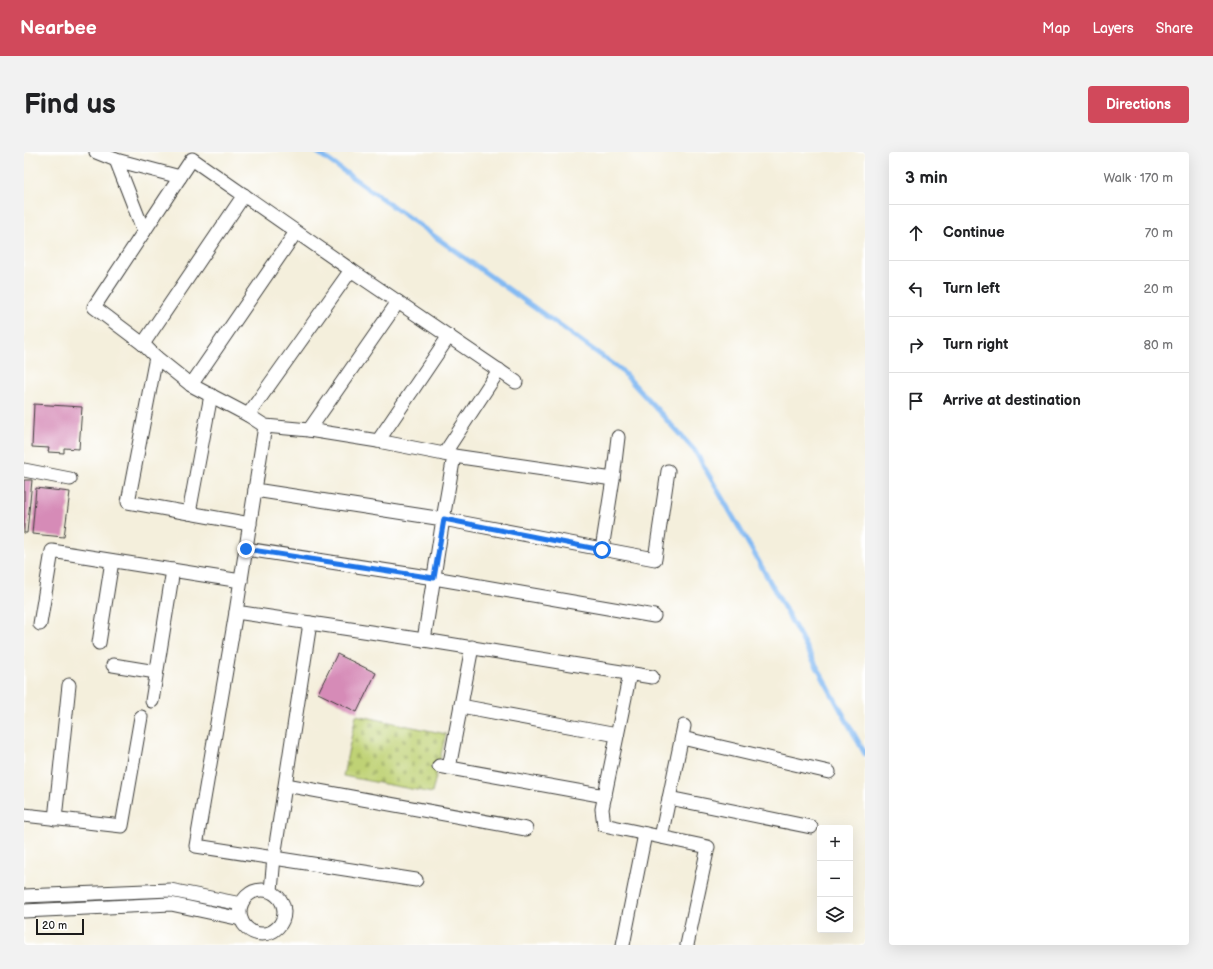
<!DOCTYPE html>
<html lang="en">
<head>
<meta charset="utf-8">
<style>
  :root { --surface:#fff; --page:#f2f2f2; --text:#202124; --muted:#757577; --line:#e0e0e0; --accent:#d1495b }
  body { margin:0; font-family:"Balsamiq Sans",sans-serif; background:var(--page); color:var(--text) }
  .controls { position:absolute; right:12px; bottom:12px; display:grid; overflow:hidden; border-radius:4px; box-shadow:0 4px 16px #0002 }
  .controls button { width:36px; height:36px; display:grid; place-items:center; padding:0; border:0; border-bottom:1px solid var(--line); background:var(--surface); color:var(--text); font:20px sans-serif }
  .scale { position:absolute; left:12px; bottom:10px; width:48px; box-sizing:border-box; padding-left:4px; border:2px solid #1c1c1c; border-top:0; font-size:11px; line-height:14px; white-space:nowrap; color:#1c1c1c; -webkit-text-stroke:3px #fff; paint-order:stroke }
  .stop { position:absolute; width:12px; height:12px; margin:-9px; border:3px solid #1a73e8; border-radius:50%; background:#fff }
  .stop.end { background:#1a73e8; border-color:#fff; box-shadow:0 1px 4px #0008 }
  .list { margin:0; padding:0; list-style:none }
  h2 { display:flex; justify-content:space-between; align-items:center; height:52px; margin:0; padding:0 16px; font-size:17px }
  h2 small { font-size:13px; font-weight:400; color:var(--muted) }
  .list li { display:grid; grid-template-columns:26px 1fr auto; gap:12px; align-items:center; box-sizing:border-box; height:56px; padding:0 16px; border-top:1px solid var(--line) }
  .list b { display:block; font-size:15px; white-space:nowrap }
  .list em { font-size:13px; font-style:normal; color:var(--muted) }
  .icon { flex:none; width:22px; height:22px; fill:none; stroke:currentColor; stroke-width:2; stroke-linecap:round; stroke-linejoin:round }
  .map { position:relative; flex:none; width:841px; height:793px; overflow:hidden; border-radius:4px }
  header { display:flex; align-items:center; gap:24px; box-sizing:border-box; height:56px; padding:0 20px; background:var(--accent); color:#fff }
  header strong { font-size:19px }
  nav { display:flex; gap:22px; margin-inline-start:auto; font-size:14px }
  .intro { display:flex; align-items:center; justify-content:space-between; box-sizing:border-box; height:96px; padding:0 24px }
  h1 { margin:0; font-size:28px }
  .button { padding:10px 18px; border-radius:4px; background:var(--accent); color:#fff; font-size:14px; font-weight:700 }
  main { display:flex; gap:24px; padding:0 24px }
  aside { flex:1; background:var(--surface); border-radius:4px; box-shadow:0 4px 16px #0002 }
  .map>svg:first-child { display:block }
  .cemetery { fill:url(#cemetery-stones); stroke:#6e7748 }
  .lines { fill:none; stroke-linecap:round; stroke-linejoin:round }
  .stream { stroke:#83baf3; stroke-width:5 }
  .building { fill:#d68bb7 }
  .street-casing { stroke:#3c3c39; stroke-width:15 }
  .street { stroke:#fff; stroke-width:13 }
  .route { stroke:#1a73e8; stroke-width:5 }
</style>
</head>
<body>
<header>
<strong>Nearbee</strong>
<nav><a>Map</a><a>Layers</a><a>Share</a></nav>
</header>
<div class="intro"><h1>Find us</h1><a class="button">Directions</a></div>
<main>
<div class="map">
<svg width="841" height="793" viewBox="0 0 841 793">
  <defs>
    <pattern id="cemetery-stones" width="16" height="16" patternUnits="userSpaceOnUse"><rect width="16" height="16" fill="#bfd275"/><path d="M2 7V4a2 2 0 0 1 4 0v3zM10 15v-3a2 2 0 0 1 4 0v3z" fill="#a4b465"/></pattern>
  </defs>
  <rect width="100%" height="100%" fill="#fff"/>
  <filter id="ink" filterUnits="userSpaceOnUse"><feTurbulence type="fractalNoise" baseFrequency=".025" numOctaves="2"/><feDisplacementMap in="SourceGraphic" scale="8" xChannelSelector="R" yChannelSelector="G"/><feConvolveMatrix kernelMatrix="1 2 1 2 8 2 1 2 1" color-interpolation-filters="sRGB"/></filter>
  <filter id="wash" filterUnits="userSpaceOnUse"><feTurbulence type="fractalNoise" baseFrequency=".012" numOctaves="4" result="noise"/><feDisplacementMap in="SourceGraphic" scale="16" xChannelSelector="R" yChannelSelector="G"/><feGaussianBlur stdDeviation="0.9" result="paint"/><feColorMatrix in="noise" values="0 0 0 0 0 0 0 0 0 0 0 0 0 0 0 0 0 1.4 0 .05"/><feComposite in="paint" operator="in"/></filter>
  <g filter="url(#wash)">
    <rect width="100%" height="100%" fill="#f4efdc"/>
    <path class="cemetery" d="M332,563L422,582L408,641L319,624Z"/>
    <g class="lines">
      <path class="stream" d="M293,0L596,217L671,299L735,410L841,602"/>
    </g>
    <g id="blocks">
      <g class="building">
        <path d="M10,252L58,255L55,297L40,296V301L24,300L25,296L8,295Z"/>
        <path d="M0,328H8L3,381H0Z"/>
        <path d="M12,336L46,340L40,385L8,382Z"/>
        <path d="M313,502L352,521L333,560L294,541Z"/>
      </g>
    </g>
  </g>
  <g filter="url(#ink)">
    <use href="#blocks" fill-opacity="0" stroke="#3c3c39" stroke-width="1"/>
    <g class="lines">
      <g class="street-casing">
        <g id="street">
          <path d="M72,0L92,8"/>
          <path d="M120,80L92,8L156,25"/>
          <path d="M119,192L220,43"/>
          <path d="M132,205L119,192L70,155L168,7L327,118"/>
          <path d="M167,233L272,80"/>
          <path d="M224,263L167,233L132,205L104,350L226,372"/>
          <path d="M241,274L285,278L354,289L430,304L419,367L631,407L644,319"/>
          <path d="M285,278L374,150"/>
          <path d="M354,289L425,184"/>
          <path d="M420,302L475,218"/>
          <path d="M430,304L589,327"/>
          <path d="M0,318L46,327"/>
          <path d="M231,338L241,274L224,263L327,118L492,230"/>
          <path d="M165,361L187,243"/>
          <path d="M222,397L410,426L630,464"/>
          <path d="M578,397L589,327L594,285"/>
          <path d="M212,460L172,694L392,728"/>
          <path d="M286,471L212,460L231,338L419,367L400,488"/>
          <path d="M16,472L28,399L217,429"/>
          <path d="M75,491L88,409"/>
          <path d="M89,513L132,520"/>
          <path d="M606,521L578,657L580,673L684,695L663,793"/>
          <path d="M128,549L149,418"/>
          <path d="M437,554L593,583"/>
          <path d="M658,586L805,620"/>
          <path d="M415,614L581,644"/>
          <path d="M425,616L448,495"/>
          <path d="M262,633L502,677"/>
          <path d="M645,646L787,675"/>
          <path d="M0,663L98,674L117,565"/>
          <path d="M31,667L45,533"/>
          <path d="M637,685L660,574"/>
          <circle cx="238" cy="760" r="22"/>
          <path d="M247,739L250,705L286,471L400,488L628,525"/>
          <path d="M0,744L146,738L217,752"/>
          <path d="M0,759L147,752L217,767"/>
          <path d="M599,793L621,682"/>
        </g>
      </g>
      <use href="#street" class="street"/>
    </g>
  </g>
  <g class="lines" filter="url(#ink)">
    <path class="route" d="M222,397L410,426L420,367L578,398"/>
  </g>
</svg>
<div class="controls">
<button>+</button>
<button>−</button>
<button><svg class="icon" aria-label="layers" viewBox="0 0 24 24"><path d="M12 4l9 5-9 5-9-5zM3 14l9 5 9-5"/></svg></button>
</div>
<div class="scale">20 m</div>
<div class="stop" style="left:578px;top:398px"></div>
<div class="stop end" style="left:222px;top:397px"></div>
</div>
<aside>
<h2>3 min<small>Walk · 170 m</small></h2>
<ul class="list">
<li><svg class="icon" aria-label="ahead" viewBox="0 0 24 24"><path d="M12 20V5M6 11l6-6 6 6"/></svg><div><b>Continue</b></div><em>70 m</em></li>
<li><svg class="icon" aria-label="left" viewBox="0 0 24 24"><path d="M17 20v-9H6M10 6l-5 5 5 5"/></svg><div><b>Turn left</b></div><em>20 m</em></li>
<li><svg class="icon" aria-label="right" viewBox="0 0 24 24"><path d="M7 20v-9h11M14 6l5 5-5 5"/></svg><div><b>Turn right</b></div><em>80 m</em></li>
<li><svg class="icon" aria-label="arrive" viewBox="0 0 24 24"><path d="M6 21V4h12l-3 4 3 4H6"/></svg><div><b>Arrive at destination</b></div></li>
</ul>
</aside>
</main>
</body>
</html>
